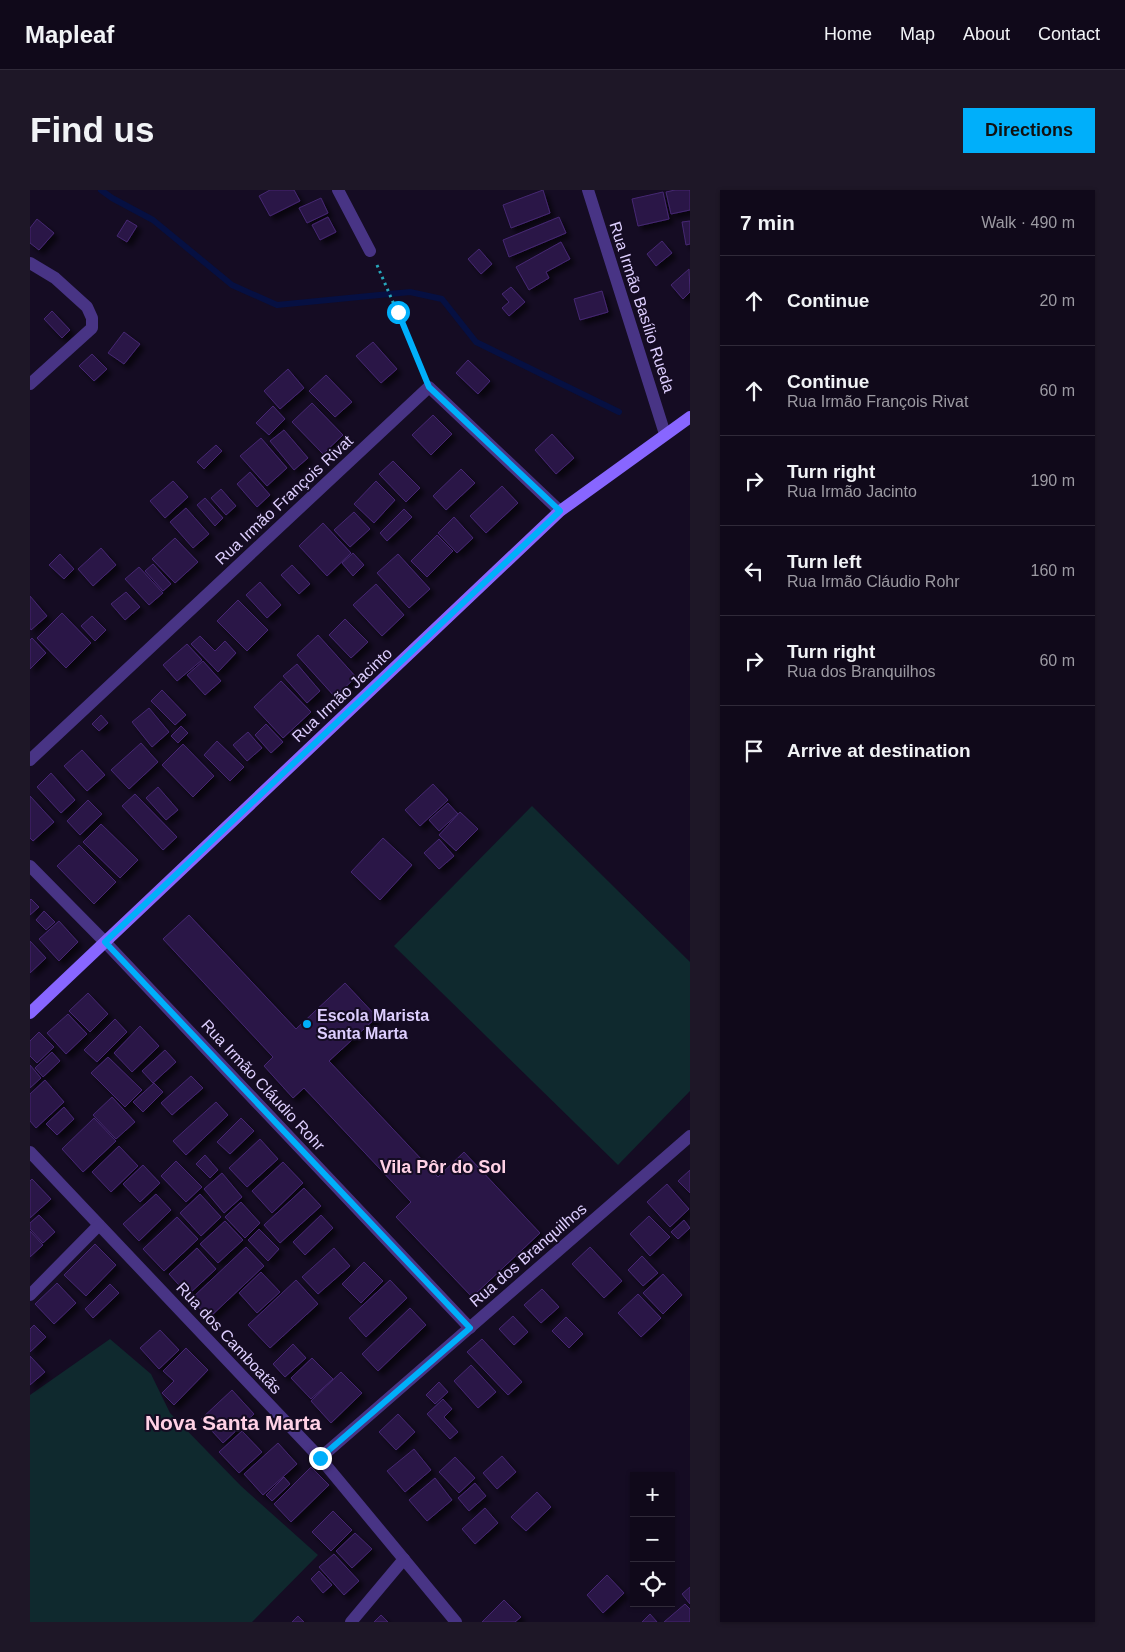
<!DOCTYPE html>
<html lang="en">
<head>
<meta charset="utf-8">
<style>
  :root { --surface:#10091a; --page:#1e1727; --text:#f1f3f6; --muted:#9c9aa2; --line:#302a39; --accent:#00affa }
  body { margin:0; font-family:Arial,sans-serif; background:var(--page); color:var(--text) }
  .controls { position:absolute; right:15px; bottom:15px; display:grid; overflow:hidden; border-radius:0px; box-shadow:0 1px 4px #0004 }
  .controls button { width:45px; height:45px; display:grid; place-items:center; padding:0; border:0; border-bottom:1px solid var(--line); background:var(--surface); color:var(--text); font:25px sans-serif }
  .stop { position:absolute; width:15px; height:15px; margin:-11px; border:4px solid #00affa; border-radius:50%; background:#fff }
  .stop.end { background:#00affa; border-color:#fff; box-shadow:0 1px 5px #0008 }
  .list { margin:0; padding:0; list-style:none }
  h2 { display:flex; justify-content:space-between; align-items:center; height:65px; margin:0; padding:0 20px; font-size:21px }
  h2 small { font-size:16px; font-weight:400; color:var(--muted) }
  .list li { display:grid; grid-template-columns:32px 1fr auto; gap:15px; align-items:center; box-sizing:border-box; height:90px; padding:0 20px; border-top:1px solid var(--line) }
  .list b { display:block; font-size:19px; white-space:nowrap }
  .list p { margin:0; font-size:16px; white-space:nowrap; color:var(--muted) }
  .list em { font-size:16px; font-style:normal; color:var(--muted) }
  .icon { flex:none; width:28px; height:28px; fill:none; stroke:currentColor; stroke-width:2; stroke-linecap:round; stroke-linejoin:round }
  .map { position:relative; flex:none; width:660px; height:1432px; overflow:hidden; border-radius:0px }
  header { display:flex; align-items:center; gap:30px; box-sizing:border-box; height:70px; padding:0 25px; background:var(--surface); border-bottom:1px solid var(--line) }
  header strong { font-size:24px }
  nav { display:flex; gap:28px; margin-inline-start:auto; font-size:18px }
  .intro { display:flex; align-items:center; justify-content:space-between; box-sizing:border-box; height:120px; padding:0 30px }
  h1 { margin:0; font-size:35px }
  .button { padding:12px 22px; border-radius:0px; background:var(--accent); color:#111; font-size:18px; font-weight:700 }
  main { display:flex; gap:30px; padding:0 30px }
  aside { flex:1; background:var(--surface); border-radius:0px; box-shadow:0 1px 4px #0004 }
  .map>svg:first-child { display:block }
  .green { fill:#0f292e }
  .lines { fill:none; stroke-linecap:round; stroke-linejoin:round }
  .stream { stroke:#061042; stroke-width:6 }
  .building { fill:#2a1746; stroke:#462873; filter:url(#shadow) }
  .path { stroke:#27a7bb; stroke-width:3; stroke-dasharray:2.5 4; stroke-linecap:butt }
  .street { stroke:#483485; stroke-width:12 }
  .secondary { stroke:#86f; stroke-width:12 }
  .route { stroke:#00affa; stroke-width:6 }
  .poi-dot { fill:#00affa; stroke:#150c23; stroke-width:2 }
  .labels { text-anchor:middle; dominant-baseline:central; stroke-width:4; stroke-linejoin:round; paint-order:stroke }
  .street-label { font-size:16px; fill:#decfff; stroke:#150c23 }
  .poi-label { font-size:16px; font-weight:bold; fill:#decfff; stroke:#150c23; text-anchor:start }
  .neighbourhood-label { font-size:18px; font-weight:bold; fill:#ffd1e5; stroke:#150c23 }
  .district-label { font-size:21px; font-weight:bold; fill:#ffd1e5; stroke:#150c23 }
</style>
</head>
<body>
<header>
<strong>Mapleaf</strong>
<nav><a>Home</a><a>Map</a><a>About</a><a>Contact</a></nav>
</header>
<div class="intro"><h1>Find us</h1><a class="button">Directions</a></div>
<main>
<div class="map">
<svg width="660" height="1432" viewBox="0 0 660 1432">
  <defs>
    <filter id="shadow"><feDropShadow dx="4.5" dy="4.5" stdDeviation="2.5" flood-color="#0009"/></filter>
  </defs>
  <rect width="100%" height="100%" fill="#150c23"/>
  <g class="green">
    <path d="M502,616L660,772V901L588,975L364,756Z"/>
    <path d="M80,1149L121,1184L140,1223L211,1296L288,1365L222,1432H0V1205Z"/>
  </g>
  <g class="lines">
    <path class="stream" d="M71,0L82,8L123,30L202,95L247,115L380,102L412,109L446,152L589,222"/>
  </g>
  <g class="building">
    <path d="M240,0H264L270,11L240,26L229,6Z"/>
    <path d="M513,0L520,23L481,38L473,15Z"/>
    <path d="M645,0H660V20L641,24L636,2Z"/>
    <path d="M633,2L639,29L608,36L602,9Z"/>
    <path d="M291,8L298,23L277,33L269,18Z"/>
    <path d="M298,27L306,42L290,50L282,35Z"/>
    <path d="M529,27L536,43L479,67L473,50Z"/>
    <path d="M7,29L24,43L9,60L0,53V38Z"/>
    <path d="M97,30L107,36L97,52L87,46Z"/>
    <path d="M660,31V54L656,55L652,32Z"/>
    <path d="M632,51L642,63L626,76L617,64Z"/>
    <path d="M531,52L540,69L516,82L519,88L499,100L486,77Z"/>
    <path d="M449,59L462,74L451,84L438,69Z"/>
    <path d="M659,79L660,102L653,109L641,95Z"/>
    <path d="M481,97L495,112L479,126L472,118L479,112L472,104Z"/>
    <path d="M572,101L578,122L550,130L544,109Z"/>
    <path d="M22,121L40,140L32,148L14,129Z"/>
    <path d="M94,142L110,154L94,174L78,163Z"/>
    <path d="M343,152L367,179L351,193L326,166Z"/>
    <path d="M62,164L77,179L64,191L49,176Z"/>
    <path d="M438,170L460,191L448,204L426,183Z"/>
    <path d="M258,179L274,198L250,219L234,201Z"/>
    <path d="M296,185L322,212L305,227L279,201Z"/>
    <path d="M282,213L313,245L293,264L262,232Z"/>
    <path d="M243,216L255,229L239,245L226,233Z"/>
    <path d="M403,225L422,244L401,265L382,245Z"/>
    <path d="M254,240L278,268L264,280L240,251Z"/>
    <path d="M522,244L544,268L526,284L505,260Z"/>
    <path d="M231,248L257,278L237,296L210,266Z"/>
    <path d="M186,255L192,261L174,279L167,272Z"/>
    <path d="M363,271L390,298L376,312L349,284Z"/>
    <path d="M431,279L445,293L416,320L403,306Z"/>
    <path d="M220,282L240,305L227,317L207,294Z"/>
    <path d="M143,291L158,307L135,328L120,311Z"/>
    <path d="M346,291L365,310L344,333L324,314Z"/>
    <path d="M472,296L488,313L456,343L440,326Z"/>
    <path d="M191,299L206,316L196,325L181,308Z"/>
    <path d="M175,308L193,328L185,336L167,315Z"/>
    <path d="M156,318L179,344L163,358L140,332Z"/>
    <path d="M374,319L382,327L357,351L350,343Z"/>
    <path d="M324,322L340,339L320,357L304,340Z"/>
    <path d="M424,327L443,348L427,363L408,343Z"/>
    <path d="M293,333L321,363L297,386L269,356Z"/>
    <path d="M407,345L423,361L397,387L381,371Z"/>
    <path d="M145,348L168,372L145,393L122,369Z"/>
    <path d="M71,358L86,375L63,396L48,379Z"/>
    <path d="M323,363L334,375L323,386L312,373Z"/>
    <path d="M30,364L44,379L34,389L19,375Z"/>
    <path d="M368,364L400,399L379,418L347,383Z"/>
    <path d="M123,374L141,394L133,401L115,381Z"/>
    <path d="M262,375L280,394L269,404L251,385Z"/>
    <path d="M109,377L133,403L119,415L95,389Z"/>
    <path d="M230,392L251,415L237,428L216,405Z"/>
    <path d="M346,394L374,425L352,446L323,415Z"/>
    <path d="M96,402L110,417L95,430L81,414Z"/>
    <path d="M0,406L17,426L1,440L0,438Z"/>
    <path d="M208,410L238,440L217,461L187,431Z"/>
    <path d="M32,423L61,453L36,478L7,448Z"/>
    <path d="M62,426L76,440L65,451L51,436Z"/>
    <path d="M315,429L338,452L321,468L299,445Z"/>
    <path d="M288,445L326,487L305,507L267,465Z"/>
    <path d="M170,446L185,461L195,451L206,463L188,482L161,454Z"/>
    <path d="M2,448L16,463L0,479V450Z"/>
    <path d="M157,454L172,470L147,491L133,475Z"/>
    <path d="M173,471L191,491L175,505L157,485Z"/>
    <path d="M267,474L290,501L277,513L253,486Z"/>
    <path d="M251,491L281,522L253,548L224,517Z"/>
    <path d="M132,500L156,525L145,535L121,511Z"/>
    <path d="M119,518L139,542L122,557L102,532Z"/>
    <path d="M71,525L78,533L69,541L62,534Z"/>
    <path d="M236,534L253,552L241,563L225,545Z"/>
    <path d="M151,536L158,543L148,553L141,546Z"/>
    <path d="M218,542L232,558L217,571L203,555Z"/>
    <path d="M187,551L214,577L200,591L174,565Z"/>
    <path d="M111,553L128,572L99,599L81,580Z"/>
    <path d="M153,554L184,586L163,607L132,575Z"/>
    <path d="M52,560L75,585L57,601L34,576Z"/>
    <path d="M21,583L45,610L31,623L7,597Z"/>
    <path d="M403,594L418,610L390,636L375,620Z"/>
    <path d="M128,597L148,620L136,630L116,608Z"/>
    <path d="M105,604L147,647L133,660L92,616Z"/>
    <path d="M0,606L24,632L3,651L0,648Z"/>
    <path d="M58,610L72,624L50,645L37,631Z"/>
    <path d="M418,613L428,624L409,641L399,630Z"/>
    <path d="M430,622L448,639L426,661L409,645Z"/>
    <path d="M71,634L108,670L90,688L53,652Z"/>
    <path d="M353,648L382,675L350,710L321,682Z"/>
    <path d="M409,649L424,666L409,679L394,663Z"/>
    <path d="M49,655L86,692L64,714L27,676Z"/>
    <path d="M1,709L9,717L0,725V710Z"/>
    <path d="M14,721L25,732L16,740L6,730Z"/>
    <path d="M159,725L266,839L315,793L347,827L299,871L408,987L434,962L510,1043L442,1107L366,1027L381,1012L274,898L263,908L234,876L243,867L133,749Z"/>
    <path d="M29,731L48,752L29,771L9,749Z"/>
    <path d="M0,751L16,768L0,783Z"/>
    <path d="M58,803L78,824L60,842L39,821Z"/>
    <path d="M38,824L57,844L36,864L17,843Z"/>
    <path d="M85,829L97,842L67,872L54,860Z"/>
    <path d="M110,836L129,856L102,882L84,863Z"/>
    <path d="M9,842L24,857L7,873L0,866V851Z"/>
    <path d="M135,860L146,872L123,893L112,881Z"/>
    <path d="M22,862L30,871L13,887L5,878Z"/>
    <path d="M78,867L112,900L95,917L61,883Z"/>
    <path d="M0,875L11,888L0,898Z"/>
    <path d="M161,886L173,898L142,925L131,913Z"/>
    <path d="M15,890L34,912L6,938L0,931V904Z"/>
    <path d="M124,893L133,902L113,922L103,912Z"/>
    <path d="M82,907L105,932L86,949L63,925Z"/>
    <path d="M186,912L198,925L156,965L143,951Z"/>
    <path d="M34,917L44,929L27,945L16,934Z"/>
    <path d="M64,928L86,951L53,982L32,959Z"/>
    <path d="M211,928L224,941L200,964L187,952Z"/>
    <path d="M230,949L248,969L217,997L199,978Z"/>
    <path d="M89,956L108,976L81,1002L62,982Z"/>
    <path d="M175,965L188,980L180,988L166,974Z"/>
    <path d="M146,971L172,997L156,1012L131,986Z"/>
    <path d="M253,972L273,993L242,1023L222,1001Z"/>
    <path d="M113,975L130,993L110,1012L93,994Z"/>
    <path d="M660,980V1003L648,991Z"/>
    <path d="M192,983L212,1007L194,1023L174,999Z"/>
    <path d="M2,989L21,1009L0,1028V991Z"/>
    <path d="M637,994L659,1019L640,1037L617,1012Z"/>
    <path d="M274,998L291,1016L250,1053L234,1035Z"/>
    <path d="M126,1004L141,1020L109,1051L93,1034Z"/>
    <path d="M170,1004L191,1027L171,1046L150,1023Z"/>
    <path d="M211,1012L230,1033L215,1048L195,1027Z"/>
    <path d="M9,1025L25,1042L13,1053L0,1039V1033Z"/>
    <path d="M291,1025L303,1038L275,1065L263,1052Z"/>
    <path d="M619,1026L640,1047L620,1066L600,1044Z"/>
    <path d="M147,1027L168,1049L134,1081L113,1059Z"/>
    <path d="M654,1030L660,1038L648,1049L641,1042Z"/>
    <path d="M195,1031L213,1050L188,1073L170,1054Z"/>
    <path d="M229,1039L249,1059L238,1071L218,1050Z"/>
    <path d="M0,1041L13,1055L0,1067Z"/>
    <path d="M65,1054L86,1075L56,1106L34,1085Z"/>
    <path d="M216,1057L234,1076L179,1128L161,1109Z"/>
    <path d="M560,1057L592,1091L574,1108L542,1074Z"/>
    <path d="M167,1058L186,1079L158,1105L139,1084Z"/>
    <path d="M304,1058L320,1076L288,1104L272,1087Z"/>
    <path d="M612,1066L628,1083L613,1096L598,1080Z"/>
    <path d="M334,1072L353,1091L331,1113L312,1094Z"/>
    <path d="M231,1082L250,1102L227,1123L209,1103Z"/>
    <path d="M633,1084L652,1105L633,1124L613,1103Z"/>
    <path d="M266,1090L288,1114L240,1158L218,1135Z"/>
    <path d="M360,1090L377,1108L336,1147L319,1128Z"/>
    <path d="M27,1093L46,1113L24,1134L5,1114Z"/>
    <path d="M80,1094L89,1103L63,1128L55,1119Z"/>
    <path d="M512,1099L529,1117L511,1133L494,1115Z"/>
    <path d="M608,1104L631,1128L611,1147L588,1123Z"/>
    <path d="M380,1118L396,1135L348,1181L332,1164Z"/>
    <path d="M483,1126L498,1142L484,1155L469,1139Z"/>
    <path d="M536,1127L553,1144L539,1158L522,1141Z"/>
    <path d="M4,1135L16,1147L0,1162V1139Z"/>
    <path d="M130,1140L149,1160L129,1179L110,1158Z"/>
    <path d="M452,1149L492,1192L478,1205L437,1162Z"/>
    <path d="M263,1154L276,1168L255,1187L243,1174Z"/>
    <path d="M156,1158L178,1180L144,1215L132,1203L144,1191L133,1181Z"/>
    <path d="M0,1166L15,1182L0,1195Z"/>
    <path d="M282,1168L303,1189L281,1209L261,1188Z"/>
    <path d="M441,1175L466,1202L448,1218L424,1191Z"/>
    <path d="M311,1182L332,1203L301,1233L281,1211Z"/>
    <path d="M409,1192L418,1202L405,1214L396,1205Z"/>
    <path d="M202,1200L224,1224L193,1253L171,1229Z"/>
    <path d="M413,1209L422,1219L414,1227L428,1242L420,1249L397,1224Z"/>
    <path d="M368,1224L385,1242L366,1260L349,1242Z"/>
    <path d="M212,1241L232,1262L209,1283L189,1262Z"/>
    <path d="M248,1253L267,1274L233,1305L214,1284Z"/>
    <path d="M384,1259L401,1280L375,1302L357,1281Z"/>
    <path d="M472,1266L486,1282L467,1299L453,1283Z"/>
    <path d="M425,1267L445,1288L429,1303L409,1282Z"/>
    <path d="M281,1277L299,1295L261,1332L244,1314Z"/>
    <path d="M254,1287L260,1294L242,1311L236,1305Z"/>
    <path d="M405,1288L422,1310L397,1331L379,1310Z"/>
    <path d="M445,1293L456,1306L439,1321L428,1308Z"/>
    <path d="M507,1302L521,1317L496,1341L481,1327Z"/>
    <path d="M455,1318L468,1333L445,1354L432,1339Z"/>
    <path d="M303,1321L322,1340L301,1361L282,1342Z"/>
    <path d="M325,1343L342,1359L322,1378L306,1361Z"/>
    <path d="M304,1364L329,1391L314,1405L289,1377Z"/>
    <path d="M289,1381L302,1395L293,1403L281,1389Z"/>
    <path d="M577,1385L594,1403L573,1423L557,1405Z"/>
    <path d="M660,1397V1414L652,1404Z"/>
    <path d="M474,1410L491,1427L485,1432H452Z"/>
    <path d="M655,1414L660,1419V1432H634Z"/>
    <path d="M620,1424L627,1432H612Z"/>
    <path d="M351,1425L358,1432H344Z"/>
    <path d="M268,1426L274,1432H262Z"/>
  </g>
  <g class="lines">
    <path class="path" d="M347,75L393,182"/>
    <g class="street">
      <path d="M308,0L340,61"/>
      <path d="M558,0L635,244"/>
      <path d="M0,73L25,88L57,117L62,128V138L0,194"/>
      <path d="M0,570L399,197L530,321"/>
      <path d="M0,676L75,752L440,1138"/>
      <path d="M0,962L290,1268L426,1432"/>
      <path d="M0,1105L69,1035"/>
      <path d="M290,1268L660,946"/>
      <path d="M321,1432L374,1369"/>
    </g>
    <path class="secondary" d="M0,823L530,321L660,227"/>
  </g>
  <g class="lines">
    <path class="route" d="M290,1268L440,1138L75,752L530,321L399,197L368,122"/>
  </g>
  <circle class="poi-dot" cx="277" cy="834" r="5"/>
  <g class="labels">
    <g class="street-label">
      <text transform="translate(612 117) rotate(72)">Rua Irmão Basílio Rueda</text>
      <text transform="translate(254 310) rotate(-43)">Rua Irmão François Rivat</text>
      <text transform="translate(312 505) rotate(-43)">Rua Irmão Jacinto</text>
      <text transform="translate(233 895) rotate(47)">Rua Irmão Cláudio Rohr</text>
      <text transform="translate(498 1065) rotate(-41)">Rua dos Branquilhos</text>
      <text transform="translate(199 1148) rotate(47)">Rua dos Camboatãs</text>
    </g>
    <g class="poi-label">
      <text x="287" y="825">Escola Marista<tspan x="287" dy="18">Santa Marta</tspan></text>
    </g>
    <g class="neighbourhood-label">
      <text x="413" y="977">Vila Pôr do Sol</text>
    </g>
    <g class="district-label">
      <text x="203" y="1232">Nova Santa Marta</text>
    </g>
  </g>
</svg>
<div class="controls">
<button>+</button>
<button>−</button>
<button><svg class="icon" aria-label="locate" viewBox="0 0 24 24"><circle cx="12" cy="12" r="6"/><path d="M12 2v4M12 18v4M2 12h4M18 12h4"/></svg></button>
</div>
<div class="stop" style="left:368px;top:122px"></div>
<div class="stop end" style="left:290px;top:1268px"></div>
</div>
<aside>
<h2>7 min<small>Walk · 490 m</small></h2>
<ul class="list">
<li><svg class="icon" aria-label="ahead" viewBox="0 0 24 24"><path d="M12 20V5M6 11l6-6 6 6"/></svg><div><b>Continue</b></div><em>20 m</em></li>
<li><svg class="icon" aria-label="ahead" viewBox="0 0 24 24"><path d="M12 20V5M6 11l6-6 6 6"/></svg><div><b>Continue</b><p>Rua Irmão François Rivat</p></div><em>60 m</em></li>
<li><svg class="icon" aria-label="right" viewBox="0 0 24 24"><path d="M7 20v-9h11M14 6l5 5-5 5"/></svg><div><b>Turn right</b><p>Rua Irmão Jacinto</p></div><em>190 m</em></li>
<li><svg class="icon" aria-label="left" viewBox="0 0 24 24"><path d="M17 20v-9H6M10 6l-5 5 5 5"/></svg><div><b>Turn left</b><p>Rua Irmão Cláudio Rohr</p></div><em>160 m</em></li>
<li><svg class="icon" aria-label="right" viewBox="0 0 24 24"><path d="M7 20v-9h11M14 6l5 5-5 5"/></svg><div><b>Turn right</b><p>Rua dos Branquilhos</p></div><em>60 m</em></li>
<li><svg class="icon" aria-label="arrive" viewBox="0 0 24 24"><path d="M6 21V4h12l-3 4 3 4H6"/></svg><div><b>Arrive at destination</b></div></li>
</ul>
</aside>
</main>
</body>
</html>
